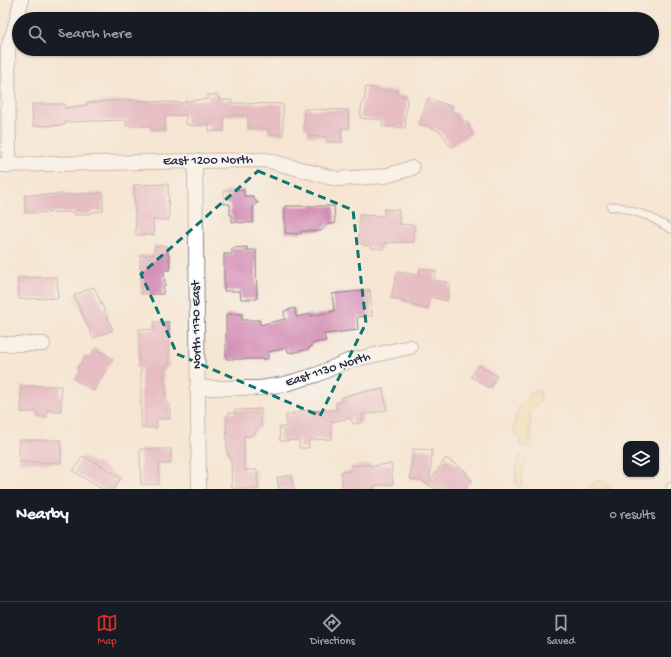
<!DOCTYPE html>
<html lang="en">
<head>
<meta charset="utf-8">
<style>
  :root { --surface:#171b24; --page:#20242c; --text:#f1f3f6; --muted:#9ea1a6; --line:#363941; --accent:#d93025 }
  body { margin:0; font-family:"Gochi Hand",sans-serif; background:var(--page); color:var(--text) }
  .controls { position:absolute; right:12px; bottom:12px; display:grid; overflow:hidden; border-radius:8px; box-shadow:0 1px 3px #0004 }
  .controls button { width:36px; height:36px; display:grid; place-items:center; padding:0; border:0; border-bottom:1px solid var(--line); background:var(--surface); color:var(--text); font:20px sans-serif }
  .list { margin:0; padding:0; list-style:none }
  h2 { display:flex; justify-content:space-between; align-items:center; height:52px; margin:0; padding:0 16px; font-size:17px }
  h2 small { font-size:13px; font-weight:400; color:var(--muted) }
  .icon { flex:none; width:22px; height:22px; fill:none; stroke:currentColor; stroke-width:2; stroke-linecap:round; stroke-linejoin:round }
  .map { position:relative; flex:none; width:671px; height:489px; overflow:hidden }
  .search { position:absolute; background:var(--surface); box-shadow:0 1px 3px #0004; left:12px; right:12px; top:12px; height:44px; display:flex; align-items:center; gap:10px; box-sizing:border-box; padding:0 14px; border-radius:22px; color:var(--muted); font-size:15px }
  .sheet { height:112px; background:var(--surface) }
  nav { display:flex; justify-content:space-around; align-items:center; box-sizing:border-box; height:56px; border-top:1px solid var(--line); background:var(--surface); font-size:11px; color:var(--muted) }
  nav a { display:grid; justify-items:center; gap:2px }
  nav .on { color:var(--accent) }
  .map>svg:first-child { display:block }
  .sand { fill:#eeda9e; stroke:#887e6c }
  .building { fill:#d48db4 }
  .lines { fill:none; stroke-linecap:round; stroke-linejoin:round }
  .service-casing { stroke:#8c8486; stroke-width:9 }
  .minor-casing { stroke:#8c8486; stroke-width:16 }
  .service { stroke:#fff; stroke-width:7 }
  .minor { stroke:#fff; stroke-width:14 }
  .marked { fill:none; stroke:#0f766e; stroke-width:3; stroke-dasharray:8 5; stroke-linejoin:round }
  .labels { text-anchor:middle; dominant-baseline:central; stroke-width:4; stroke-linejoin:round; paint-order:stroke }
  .street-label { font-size:13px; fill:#22223b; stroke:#f6f6f2 }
</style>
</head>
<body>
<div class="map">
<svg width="671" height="489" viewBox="0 0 671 489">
  <rect width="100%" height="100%" fill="#f6f6f2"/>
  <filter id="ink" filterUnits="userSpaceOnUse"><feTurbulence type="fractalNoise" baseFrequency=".025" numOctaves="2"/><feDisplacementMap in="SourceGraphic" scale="8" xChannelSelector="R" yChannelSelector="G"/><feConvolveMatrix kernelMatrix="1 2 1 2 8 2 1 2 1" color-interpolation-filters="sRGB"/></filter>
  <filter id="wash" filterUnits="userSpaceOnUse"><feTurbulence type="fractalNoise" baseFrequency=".012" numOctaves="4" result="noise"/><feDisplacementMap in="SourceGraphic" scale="16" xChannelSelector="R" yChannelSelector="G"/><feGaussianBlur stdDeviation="0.9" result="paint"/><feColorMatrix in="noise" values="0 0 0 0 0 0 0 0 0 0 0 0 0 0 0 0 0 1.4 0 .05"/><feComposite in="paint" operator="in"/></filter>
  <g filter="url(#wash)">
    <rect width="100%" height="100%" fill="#f5e5d2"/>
    <g class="sand">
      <path d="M535,391L540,392C544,405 533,404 530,414C529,417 530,420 531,423C531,427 530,430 530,433C531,441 533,450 520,446C520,439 518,435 513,430L519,407L527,399L531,393Z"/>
      <path d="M519,457H522L526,459V463L523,470L522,485L519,487L516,485C516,475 516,466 519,457Z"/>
      <path d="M598,480H601L612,489H587L588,486Z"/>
    </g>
    <g id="blocks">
      <g class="building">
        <path d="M366,87L377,88V90L397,91V95L407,96L405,128L382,126L383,120L360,118L362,102H364Z"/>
        <path d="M208,95H218L219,100H232V103L283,104V135L268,134V128H248V115L224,116V131H209L210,124L192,126L186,124V115L165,116V131H151V126H126L127,120L65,122V125L33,126L32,104H65V108L87,105L86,103L129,100L185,103V101L208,99Z"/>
        <path d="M428,98L453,107L451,112L457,113L462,122L466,120L472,134L451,147L440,131L419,124Z"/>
        <path d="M304,109L348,110L349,129L341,128L342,142H326V137L308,136V129H304Z"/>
        <path d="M168,184L169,220H153L154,235H136L134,185Z"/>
        <path d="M224,190H244V196H253V198L258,203L253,206V223L232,222V215H230V204H224Z"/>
        <path d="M103,193V211L91,212V214L74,215V212L25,213V195L63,194V195Z"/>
        <path d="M285,206H334L335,224H328L321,231H301V234L285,233Z"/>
        <path d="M384,209L399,210V224L414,225V242L383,243V249L372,248L370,246L362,245L359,242V215L384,216Z"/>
        <path d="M154,246H168V255H169L170,270H164L165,286L163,287V294H141L140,255H154Z"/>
        <path d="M247,247V250H256L257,299H241L240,291H224V254H232V248Z"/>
        <path d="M420,268L436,271L434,280L450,283L447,301L430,297L428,309L413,306V304L402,302V300L391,298L397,272L419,275Z"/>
        <path d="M57,277L58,298L19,299L18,278Z"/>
        <path d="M94,287L113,330L93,338L74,295Z"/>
        <path d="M370,290L372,316L357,317L358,330L324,334L326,341L311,344V347L308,348L309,349L291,353V352H288L287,348L268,352V359H226V314H242V320H260V325L285,319L284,311L295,308L296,317L311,314V316L334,311L332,294Z"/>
        <path d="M154,322H169V367H164V385H166V404H170V419H157V428H141V367H138L139,329L154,330Z"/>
        <path d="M95,348L113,359L93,391L74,379L80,370L77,369L85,356L89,358Z"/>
        <path d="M478,365L497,376L490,388L471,377Z"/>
        <path d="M21,386H61V411L47,410V417H37V412H21Z"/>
        <path d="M383,389L387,410L362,415L363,422L353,424L351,418L331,422L332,439L308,440L309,448H299V440L280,441L279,427H286V415H293L292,413H299V411L313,410V411L337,410L336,403L342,401V397L360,392L372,390V391Z"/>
        <path d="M261,409V426L251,436H244V470H257L258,489H232L231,459H230L229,454H227L226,416H228V413H235V410Z"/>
        <path d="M19,440H61V463L19,462Z"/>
        <path d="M140,449H171V464H159V484H141Z"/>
        <path d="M413,449L432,450L430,481L446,458L468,473L466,475L472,480L465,489H435L421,480L410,479Z"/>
        <path d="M83,456L95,463V462L121,478L114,489H102L73,471Z"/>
        <path d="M370,464V466L391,464L393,484L374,486L375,489H343L341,472L351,471V466Z"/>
        <path d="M291,475L294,489H279L277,478Z"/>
      </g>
    </g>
  </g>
  <g filter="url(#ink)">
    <use href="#blocks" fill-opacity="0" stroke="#8c8486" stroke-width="1"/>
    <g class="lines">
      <g class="service-casing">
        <g id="service">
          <path d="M611,207L617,206L648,216L671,229"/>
          <path d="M670,489L671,486"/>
        </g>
      </g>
      <g class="minor-casing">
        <g id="minor">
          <path d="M195,161L199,489"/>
          <path d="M0,165L195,161L266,160L337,179L385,176L412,168"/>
          <path d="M9,166L8,49C10,41 11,38 14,30C17,20 19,10 21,0"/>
          <path d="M0,344H43"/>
          <path d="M197,388H260L285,384L316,375L348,361L410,347"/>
        </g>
      </g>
      <use href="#service" class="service"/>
      <use href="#minor" class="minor"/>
    </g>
  </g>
  <path d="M0 0H671V489H0ZM258,171L353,210L366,323L320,416L177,354L141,274Z" fill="#f5e5d2" fill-opacity=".55" fill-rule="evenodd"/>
  <path class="marked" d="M258,171L353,210L366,323L320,416L177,354L141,274Z"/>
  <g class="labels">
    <g class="street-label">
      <text transform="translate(208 161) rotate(-1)">East 1200 North</text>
      <text transform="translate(197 325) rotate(-91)">North 1170 East</text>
      <text transform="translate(328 370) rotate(-18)">East 1130 North</text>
    </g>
  </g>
</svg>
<div class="controls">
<button><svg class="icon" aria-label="layers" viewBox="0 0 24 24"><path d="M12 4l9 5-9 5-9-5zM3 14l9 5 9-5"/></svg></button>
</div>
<div class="search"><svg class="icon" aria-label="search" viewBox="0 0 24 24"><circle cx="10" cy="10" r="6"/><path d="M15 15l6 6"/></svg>Search here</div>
</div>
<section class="sheet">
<h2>Nearby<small>0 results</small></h2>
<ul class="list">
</ul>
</section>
<nav>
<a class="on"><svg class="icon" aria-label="map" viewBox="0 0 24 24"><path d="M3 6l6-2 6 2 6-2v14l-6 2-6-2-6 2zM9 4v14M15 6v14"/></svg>Map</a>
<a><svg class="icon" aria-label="directions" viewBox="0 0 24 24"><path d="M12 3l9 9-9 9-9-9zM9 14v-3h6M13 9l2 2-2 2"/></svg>Directions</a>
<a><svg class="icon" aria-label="saved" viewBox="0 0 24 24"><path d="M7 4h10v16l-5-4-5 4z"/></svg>Saved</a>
</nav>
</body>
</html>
